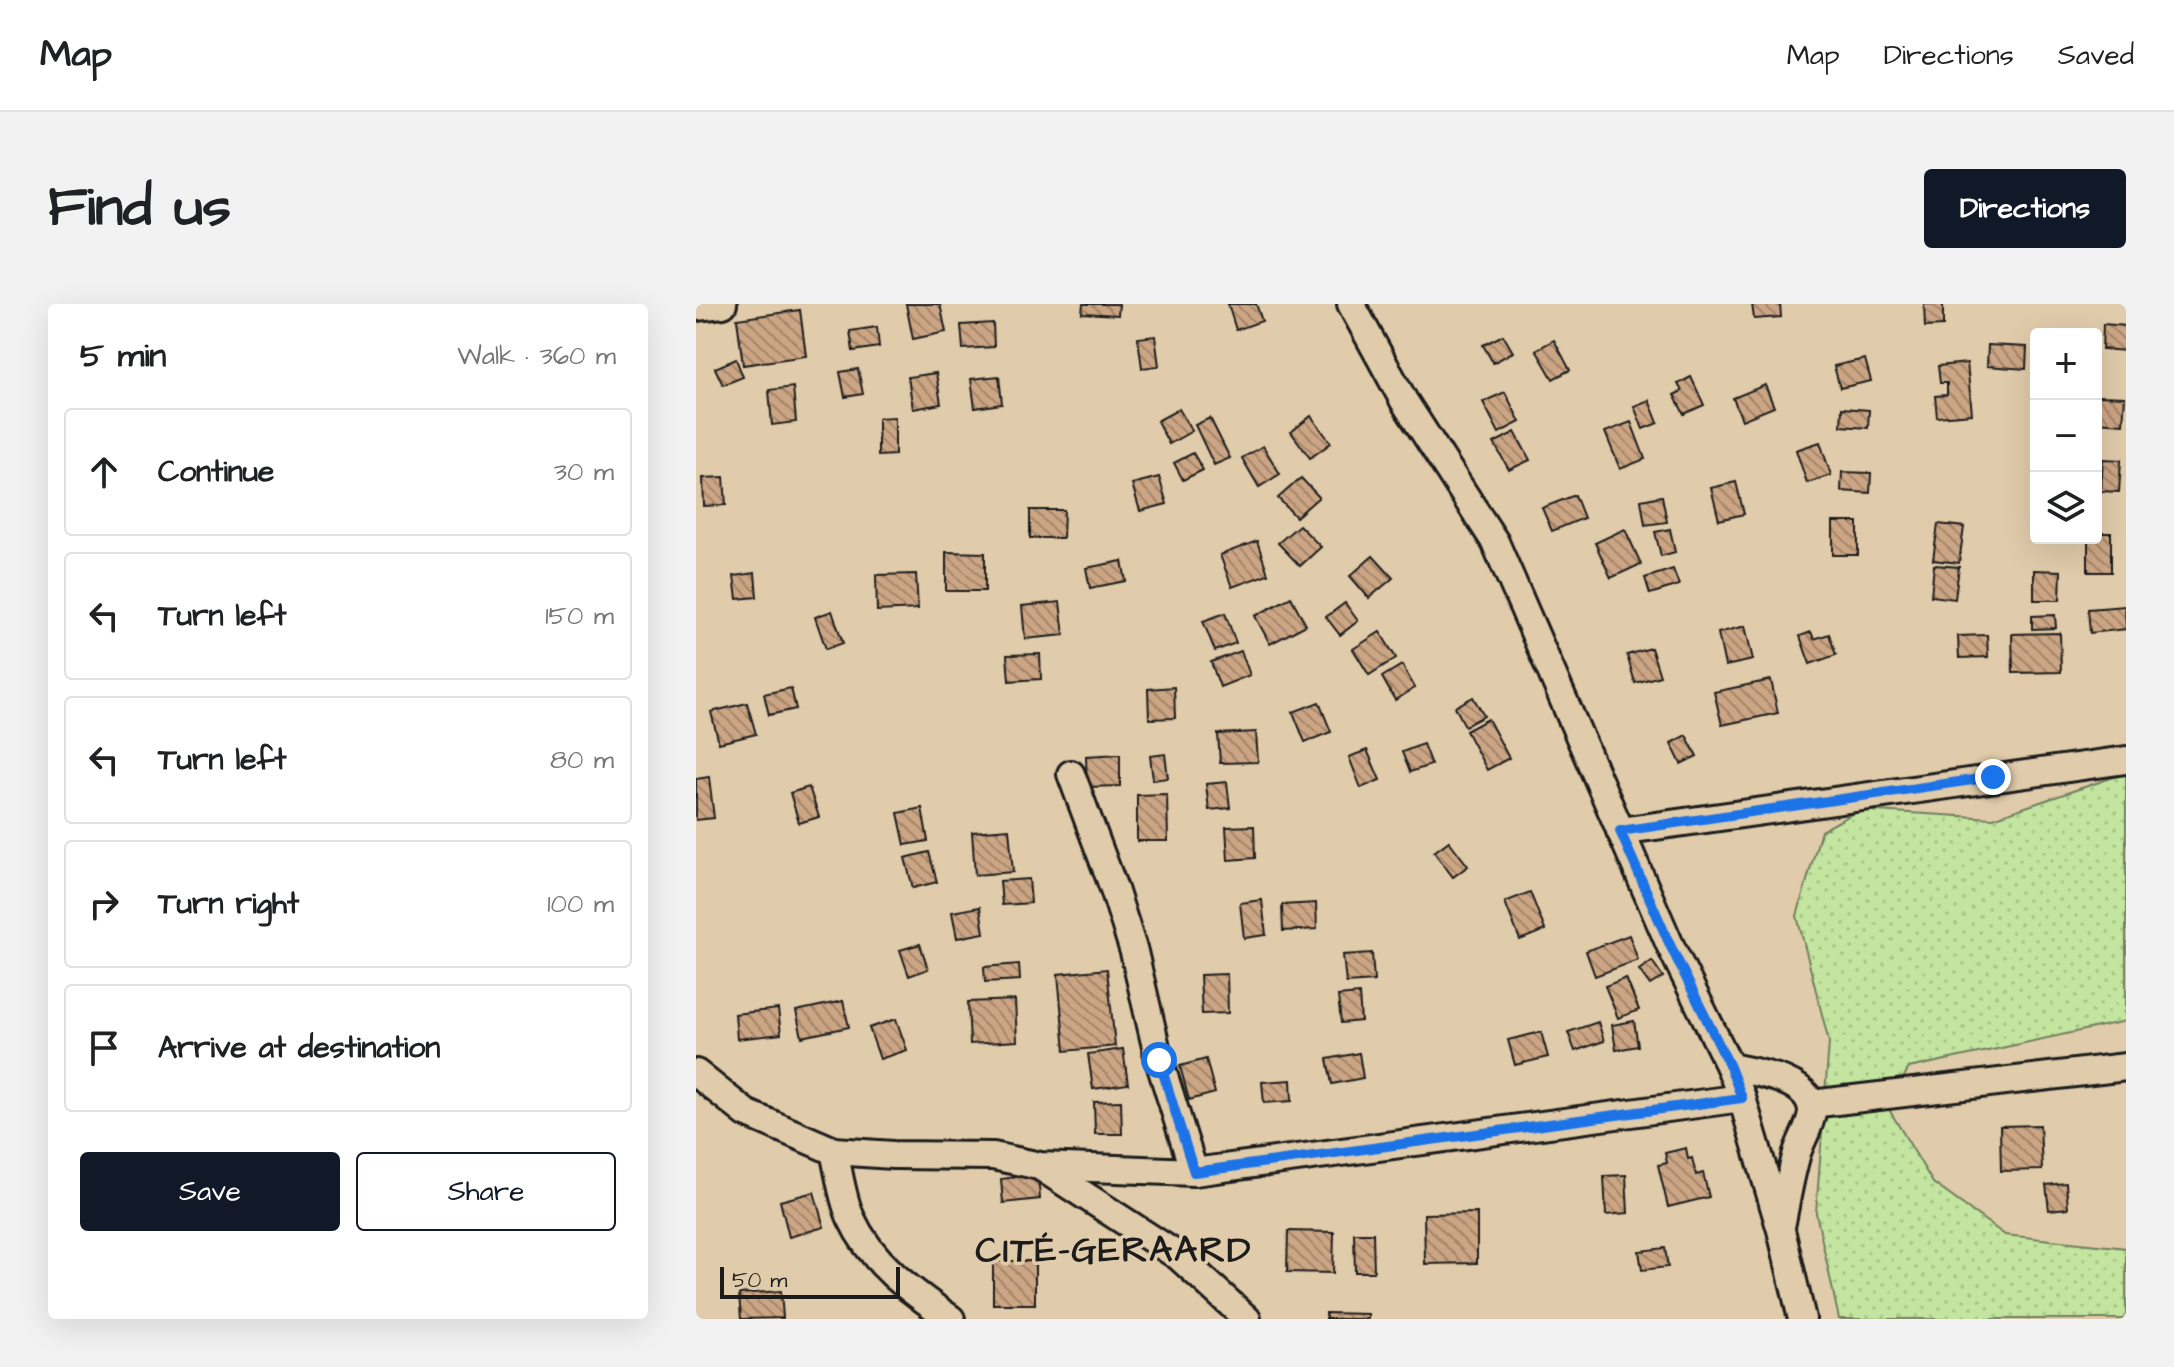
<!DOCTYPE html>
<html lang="en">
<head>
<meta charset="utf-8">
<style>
  :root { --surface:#fff; --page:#f2f2f2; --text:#202124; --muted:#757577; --line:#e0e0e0; --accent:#111827 }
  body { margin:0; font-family:"Architects Daughter",sans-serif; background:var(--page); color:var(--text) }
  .controls { position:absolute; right:24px; top:24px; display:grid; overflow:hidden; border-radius:8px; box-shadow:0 8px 32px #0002 }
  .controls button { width:72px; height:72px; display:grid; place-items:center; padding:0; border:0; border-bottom:2px solid var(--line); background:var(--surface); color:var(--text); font:40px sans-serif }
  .scale { position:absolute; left:24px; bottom:20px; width:180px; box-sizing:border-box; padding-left:8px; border:4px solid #1c1c1c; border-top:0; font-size:22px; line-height:28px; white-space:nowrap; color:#1c1c1c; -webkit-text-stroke:6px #e0cbaa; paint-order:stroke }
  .stop { position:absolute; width:24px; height:24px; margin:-18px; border:6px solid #1a73e8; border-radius:50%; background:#fff }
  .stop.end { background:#1a73e8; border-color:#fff; box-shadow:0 2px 8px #0008 }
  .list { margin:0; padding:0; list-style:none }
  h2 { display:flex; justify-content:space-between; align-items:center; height:104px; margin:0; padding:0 32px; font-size:34px }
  h2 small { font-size:26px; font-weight:400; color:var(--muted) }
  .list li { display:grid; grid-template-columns:52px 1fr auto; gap:24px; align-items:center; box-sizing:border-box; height:128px; margin:0 16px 16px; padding:0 16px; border:2px solid var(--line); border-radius:8px }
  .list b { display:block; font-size:30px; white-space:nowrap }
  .list em { font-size:26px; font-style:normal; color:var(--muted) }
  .actions { display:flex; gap:16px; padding:24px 32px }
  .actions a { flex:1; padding:18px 0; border:2px solid var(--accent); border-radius:8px; text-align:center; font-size:28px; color:var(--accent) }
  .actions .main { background:var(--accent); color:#fff }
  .icon { flex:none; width:44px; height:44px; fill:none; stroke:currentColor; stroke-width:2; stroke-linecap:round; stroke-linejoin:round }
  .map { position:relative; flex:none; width:1430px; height:1015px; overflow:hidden; border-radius:8px }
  header { display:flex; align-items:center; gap:48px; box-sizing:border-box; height:112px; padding:0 40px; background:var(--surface); border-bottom:2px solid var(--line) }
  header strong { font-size:38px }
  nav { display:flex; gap:44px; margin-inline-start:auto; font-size:28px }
  .intro { display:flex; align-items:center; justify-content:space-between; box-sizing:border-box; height:192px; padding:0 48px }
  h1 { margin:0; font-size:56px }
  .button { padding:20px 36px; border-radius:8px; background:var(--accent); color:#fff; font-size:28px; font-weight:700 }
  main { display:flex; gap:48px; padding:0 48px }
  aside { flex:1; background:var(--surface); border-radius:8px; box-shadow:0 8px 32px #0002 }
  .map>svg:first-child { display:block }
  .grass { fill:url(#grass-dots); stroke:#70805e; stroke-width:2 }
  .building { fill:url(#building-back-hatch); stroke:#1c1c1c; stroke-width:2 }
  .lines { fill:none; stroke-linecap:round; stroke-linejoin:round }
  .street-casing { stroke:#1c1c1c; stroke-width:32 }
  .street { stroke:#e0cbaa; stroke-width:26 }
  .route { stroke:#1a73e8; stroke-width:10 }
  .labels { text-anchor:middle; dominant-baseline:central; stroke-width:7; stroke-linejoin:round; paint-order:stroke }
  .district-label { font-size:36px; font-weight:bold; letter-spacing:2px; fill:#1c1c1c; stroke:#e0cbaa }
</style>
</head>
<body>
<header>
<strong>Map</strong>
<nav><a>Map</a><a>Directions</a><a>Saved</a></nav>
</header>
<div class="intro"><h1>Find us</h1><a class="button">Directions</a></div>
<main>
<aside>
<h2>5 min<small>Walk · 360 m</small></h2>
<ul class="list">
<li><svg class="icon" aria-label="ahead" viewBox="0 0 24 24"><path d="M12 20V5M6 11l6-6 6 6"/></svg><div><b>Continue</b></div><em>30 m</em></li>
<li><svg class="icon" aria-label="left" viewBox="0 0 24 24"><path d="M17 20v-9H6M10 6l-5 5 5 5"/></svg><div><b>Turn left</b></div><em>150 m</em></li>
<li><svg class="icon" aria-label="left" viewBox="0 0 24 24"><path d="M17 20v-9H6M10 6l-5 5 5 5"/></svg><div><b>Turn left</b></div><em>80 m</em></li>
<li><svg class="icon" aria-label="right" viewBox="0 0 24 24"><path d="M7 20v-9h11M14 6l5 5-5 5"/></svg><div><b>Turn right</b></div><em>100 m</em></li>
<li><svg class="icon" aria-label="arrive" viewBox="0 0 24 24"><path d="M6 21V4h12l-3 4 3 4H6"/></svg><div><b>Arrive at destination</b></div></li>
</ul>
<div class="actions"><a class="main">Save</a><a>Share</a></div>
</aside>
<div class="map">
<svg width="1430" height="1015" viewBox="0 0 1430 1015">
  <defs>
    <pattern id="grass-dots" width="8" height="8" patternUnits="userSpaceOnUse" patternTransform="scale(2)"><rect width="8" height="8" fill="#c3e59f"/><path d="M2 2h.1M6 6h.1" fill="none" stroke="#a7c488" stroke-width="1.8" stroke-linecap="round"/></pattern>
    <pattern id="building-back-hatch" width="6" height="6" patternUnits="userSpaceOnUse" patternTransform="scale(2)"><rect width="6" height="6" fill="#cca684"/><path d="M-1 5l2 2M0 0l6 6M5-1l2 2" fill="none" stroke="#a5866b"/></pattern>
  </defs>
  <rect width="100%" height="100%" fill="#e0cbaa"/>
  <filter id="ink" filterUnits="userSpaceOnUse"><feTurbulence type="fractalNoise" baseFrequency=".0125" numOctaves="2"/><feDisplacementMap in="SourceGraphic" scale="16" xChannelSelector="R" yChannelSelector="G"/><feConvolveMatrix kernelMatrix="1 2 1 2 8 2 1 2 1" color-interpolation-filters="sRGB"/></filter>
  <g filter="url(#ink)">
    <path class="grass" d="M1430,469V717L1213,764L1191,802L1237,879L1309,931L1430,944V1015H1143L1120,909L1133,738L1101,612L1125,527L1163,506L1297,514Z"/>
    <g class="building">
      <path d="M210,0H244L250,28L217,35Z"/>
      <path d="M387,0H423L422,11L386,9Z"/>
      <path d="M532,0H560L566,17L540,26Z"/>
      <path d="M1056,0H1084L1085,13L1058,15Z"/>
      <path d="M1228,0H1247V22L1229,23Z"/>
      <path d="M104,6L110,52L47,61L41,15Z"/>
      <path d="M297,19L298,43L267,45L265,21Z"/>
      <path d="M1407,20L1430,22V47L1406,45Z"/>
      <path d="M181,23L183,43L157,47L154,27Z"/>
      <path d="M807,31L817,48L797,59L787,41Z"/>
      <path d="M459,32L463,62L446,64L442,34Z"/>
      <path d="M858,36L874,66L857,75L840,46Z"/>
      <path d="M1292,41L1331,43L1330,65L1291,62Z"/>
      <path d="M40,55L47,73L27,81L19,64Z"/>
      <path d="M1169,55L1175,77L1144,84L1138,62Z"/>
      <path d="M1271,59L1276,110L1241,113L1239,92L1251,91V79H1244L1242,62Z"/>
      <path d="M162,65L167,90L149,93L144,68Z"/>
      <path d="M240,69L245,100L217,105L212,73Z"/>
      <path d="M303,72L306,100L279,104L275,75Z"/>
      <path d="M995,73L1008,101L988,110L978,91L986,87L982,80Z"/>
      <path d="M1069,81L1078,103L1046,116L1037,94Z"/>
      <path d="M97,83L100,118L76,121L73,86Z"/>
      <path d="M809,88L824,118L803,129L787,98Z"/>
      <path d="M1402,92L1429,93L1427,120L1400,118Z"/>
      <path d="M953,96L962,119L947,125L938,102Z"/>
      <path d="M1146,104L1173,106L1172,124L1145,122Z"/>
      <path d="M483,105L496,127L473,140L461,117Z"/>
      <path d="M615,112L635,139L614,154L595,128Z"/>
      <path d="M199,113V151L182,152V114Z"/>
      <path d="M514,114L534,154L518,161L499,121Z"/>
      <path d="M935,118L949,155L924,165L909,128Z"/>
      <path d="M819,128L834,156L813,166L798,139Z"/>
      <path d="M1124,138L1135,171L1111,179L1100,146Z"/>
      <path d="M567,142L584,170L563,183L546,154Z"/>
      <path d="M497,149L507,166L487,176L478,159Z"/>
      <path d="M1407,155L1425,156L1423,188L1405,187Z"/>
      <path d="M1146,168L1175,169L1174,189L1145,187Z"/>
      <path d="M28,173L30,201L8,202L7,174Z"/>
      <path d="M463,173L471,200L444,207L436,180Z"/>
      <path d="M605,174L623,193L600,213L582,194Z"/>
      <path d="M1040,178L1048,210L1023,216L1015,184Z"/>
      <path d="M879,191L888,214L856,227L846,204Z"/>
      <path d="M966,192L971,218L949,221L945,196Z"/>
      <path d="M334,206H368L367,234H334Z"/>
      <rect x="1137" y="218" width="25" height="33"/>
      <path d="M1242,220L1268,223L1263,259L1237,256Z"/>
      <path d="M603,221L625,243L604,262L582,239Z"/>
      <path d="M929,225L945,260L915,274L899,239Z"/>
      <path d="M974,225L979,248L965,252L959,228Z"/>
      <path d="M1400,229H1415V268H1392V234H1400Z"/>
      <path d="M561,237L572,270L536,283L524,251Z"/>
      <path d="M250,248L289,249V287H250Z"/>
      <path d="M677,252L697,274L673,294L654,272Z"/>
      <path d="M426,257L430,277L394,284L390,264Z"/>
      <path d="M1238,261L1263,263L1259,295L1235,292Z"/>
      <path d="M977,265L983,281L954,290L949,274Z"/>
      <path d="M1338,266L1365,267L1364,296H1338Z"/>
      <path d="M59,269L61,293L41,295L38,272Z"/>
      <path d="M220,270L222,305L181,307L180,271Z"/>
      <path d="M595,293L610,321L574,340L559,312Z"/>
      <path d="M364,298L368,331L329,335L326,302Z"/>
      <path d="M649,299L662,317L644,331L630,313Z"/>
      <path d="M1429,302L1430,325L1394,329L1392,305Z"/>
      <path d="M136,307L147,339L130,345L119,313Z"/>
      <path d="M529,309L540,339L519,347L507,317Z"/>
      <path d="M1359,311L1360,324L1336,325V312Z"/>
      <path d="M1049,322L1057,356L1029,362L1022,329Z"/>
      <path d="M684,328L700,354L673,371L657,345Z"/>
      <path d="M1115,328L1118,335L1133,330L1140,351L1114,360L1104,332Z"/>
      <path d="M1364,329L1365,368L1317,369L1316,330Z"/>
      <path d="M1291,331L1292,353L1263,354L1262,332Z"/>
      <path d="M955,344L964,372L939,379L931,351Z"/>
      <path d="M545,347L554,371L524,383L515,358Z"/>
      <path d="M344,350L345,375L313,377L311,351Z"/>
      <path d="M706,361L719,384L699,396L686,373Z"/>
      <path d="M1075,376L1082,409L1026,421L1018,388Z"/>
      <path d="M478,383L479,414L453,415L452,385Z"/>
      <path d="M95,384L100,405L73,411L68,390Z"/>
      <path d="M777,393L788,412L769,422L759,403Z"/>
      <path d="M623,398L635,428L609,438L597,408Z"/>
      <path d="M51,399L60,430L23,439L15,408Z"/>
      <path d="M792,415L813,454L791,466L770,427Z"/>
      <path d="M560,428L562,458L524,459L522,430Z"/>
      <path d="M990,431L1001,452L985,460L975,439Z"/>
      <path d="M727,440L735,461L714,468L706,448Z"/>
      <path d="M671,446L684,476L665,484L653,453Z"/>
      <path d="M424,450V482L391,483L390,452Z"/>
      <path d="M469,450L472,474L457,476L454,452Z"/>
      <path d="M13,473L18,514L0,516V475Z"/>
      <path d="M531,478L534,504L513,506L510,480Z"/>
      <path d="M113,483L123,513L103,519L94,489Z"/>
      <path d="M471,490L472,537H441V491Z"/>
      <path d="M226,504L232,537L209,541L202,509Z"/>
      <path d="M558,522L559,554L532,556L530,523Z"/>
      <path d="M313,525L317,568L279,571L276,528Z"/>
      <path d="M753,537L772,562L757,573L738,548Z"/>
      <path d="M233,548L241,578L217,584L209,554Z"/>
      <path d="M333,575L335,599L306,601L304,577Z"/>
      <path d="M834,588L849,626L824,636L809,598Z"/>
      <path d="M566,596L570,631L548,634L544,599Z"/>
      <path d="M620,599L621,625L587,627L586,601Z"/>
      <path d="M284,603L288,629L261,634L256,608Z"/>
      <path d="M933,631L942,656L899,672L890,647Z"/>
      <path d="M224,640L232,665L213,672L204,646Z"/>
      <path d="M676,649L678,677L650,679L647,651Z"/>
      <path d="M956,657L967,673L954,681L943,666Z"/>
      <path d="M323,660L324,676L289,678L288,663Z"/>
      <path d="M411,665L419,742L369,747L362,670Z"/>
      <path d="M531,670L532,709L506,710L504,671Z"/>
      <path d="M930,674L943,706L922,714L909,682Z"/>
      <path d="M663,690L665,717L645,719L642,692Z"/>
      <path d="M319,696L321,737L274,740L272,698Z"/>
      <path d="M147,697L153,723L106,733L100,707Z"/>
      <path d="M82,705L85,730L41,735L39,710Z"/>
      <path d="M200,715L211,746L184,755L173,724Z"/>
      <path d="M938,717L942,742L920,746L916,721Z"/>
      <path d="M902,718L908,737L879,747L872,728Z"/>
      <path d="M845,728L852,753L819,761L812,736Z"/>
      <path d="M427,745L432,780L397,785L392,750Z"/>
      <path d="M663,749L667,774L636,780L631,755Z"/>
      <path d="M510,755L519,789L493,796L484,762Z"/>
      <path d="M595,776L596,797L568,799L566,778Z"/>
      <path d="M425,797L426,830H399L398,798Z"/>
      <path d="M1344,821L1346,866L1305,867L1304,822Z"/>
      <path d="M990,844L992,855L996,854L1000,871L1007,869L1013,893L972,903L962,861L971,859L969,849Z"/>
      <path d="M342,870L344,895L307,899L305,875Z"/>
      <path d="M930,871L932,909L910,911L908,872Z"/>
      <path d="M1370,879L1372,904L1353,906L1350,881Z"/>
      <path d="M118,888L128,923L93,933L84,897Z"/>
      <path d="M781,909V959L729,960L728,910Z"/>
      <path d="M592,927L638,928L637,969L591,968Z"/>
      <path d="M658,929H677L678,968H659Z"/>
      <path d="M969,944L972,963L946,966L943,947Z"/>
      <rect x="297" y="957" width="42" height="43"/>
      <path d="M85,987L87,1014L45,1015L43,990Z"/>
      <path d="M630,1009L672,1010V1015H630Z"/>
    </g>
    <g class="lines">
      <g class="street-casing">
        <g id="street">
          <path d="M655,0L708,97L799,238L974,641L1034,763L1046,794L1085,926L1106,1015"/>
          <path d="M0,3L27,0"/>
          <path d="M375,470L418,585L438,648L463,756L498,868"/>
          <path d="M924,527L1430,456"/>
          <path d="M1034,763C1058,768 1116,775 1116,808C1115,821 1105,836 1101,849C1094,873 1090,898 1085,923"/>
          <path d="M0,769L50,809L138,847L197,851L297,852L344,862L498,868L1046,794"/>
          <path d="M1115,800L1430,763"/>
          <path d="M138,847C143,868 146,894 155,914C176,960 215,987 255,1015"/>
          <path d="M345,863L482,952L551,1015"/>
        </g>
      </g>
      <use href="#street" class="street"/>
    </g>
  </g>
  <g class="lines" filter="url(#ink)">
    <path class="route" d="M463,756L498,868L1046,794L1034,763L974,641L924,527L1297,473"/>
  </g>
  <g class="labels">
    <g class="district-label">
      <text x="418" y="946">CITÉ-GERAARD</text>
    </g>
  </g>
</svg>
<div class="controls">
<button>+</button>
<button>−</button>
<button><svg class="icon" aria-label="layers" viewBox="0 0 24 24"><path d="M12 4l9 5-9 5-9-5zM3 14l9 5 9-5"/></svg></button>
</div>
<div class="scale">50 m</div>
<div class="stop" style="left:463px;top:756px"></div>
<div class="stop end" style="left:1297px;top:473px"></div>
</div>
</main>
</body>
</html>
